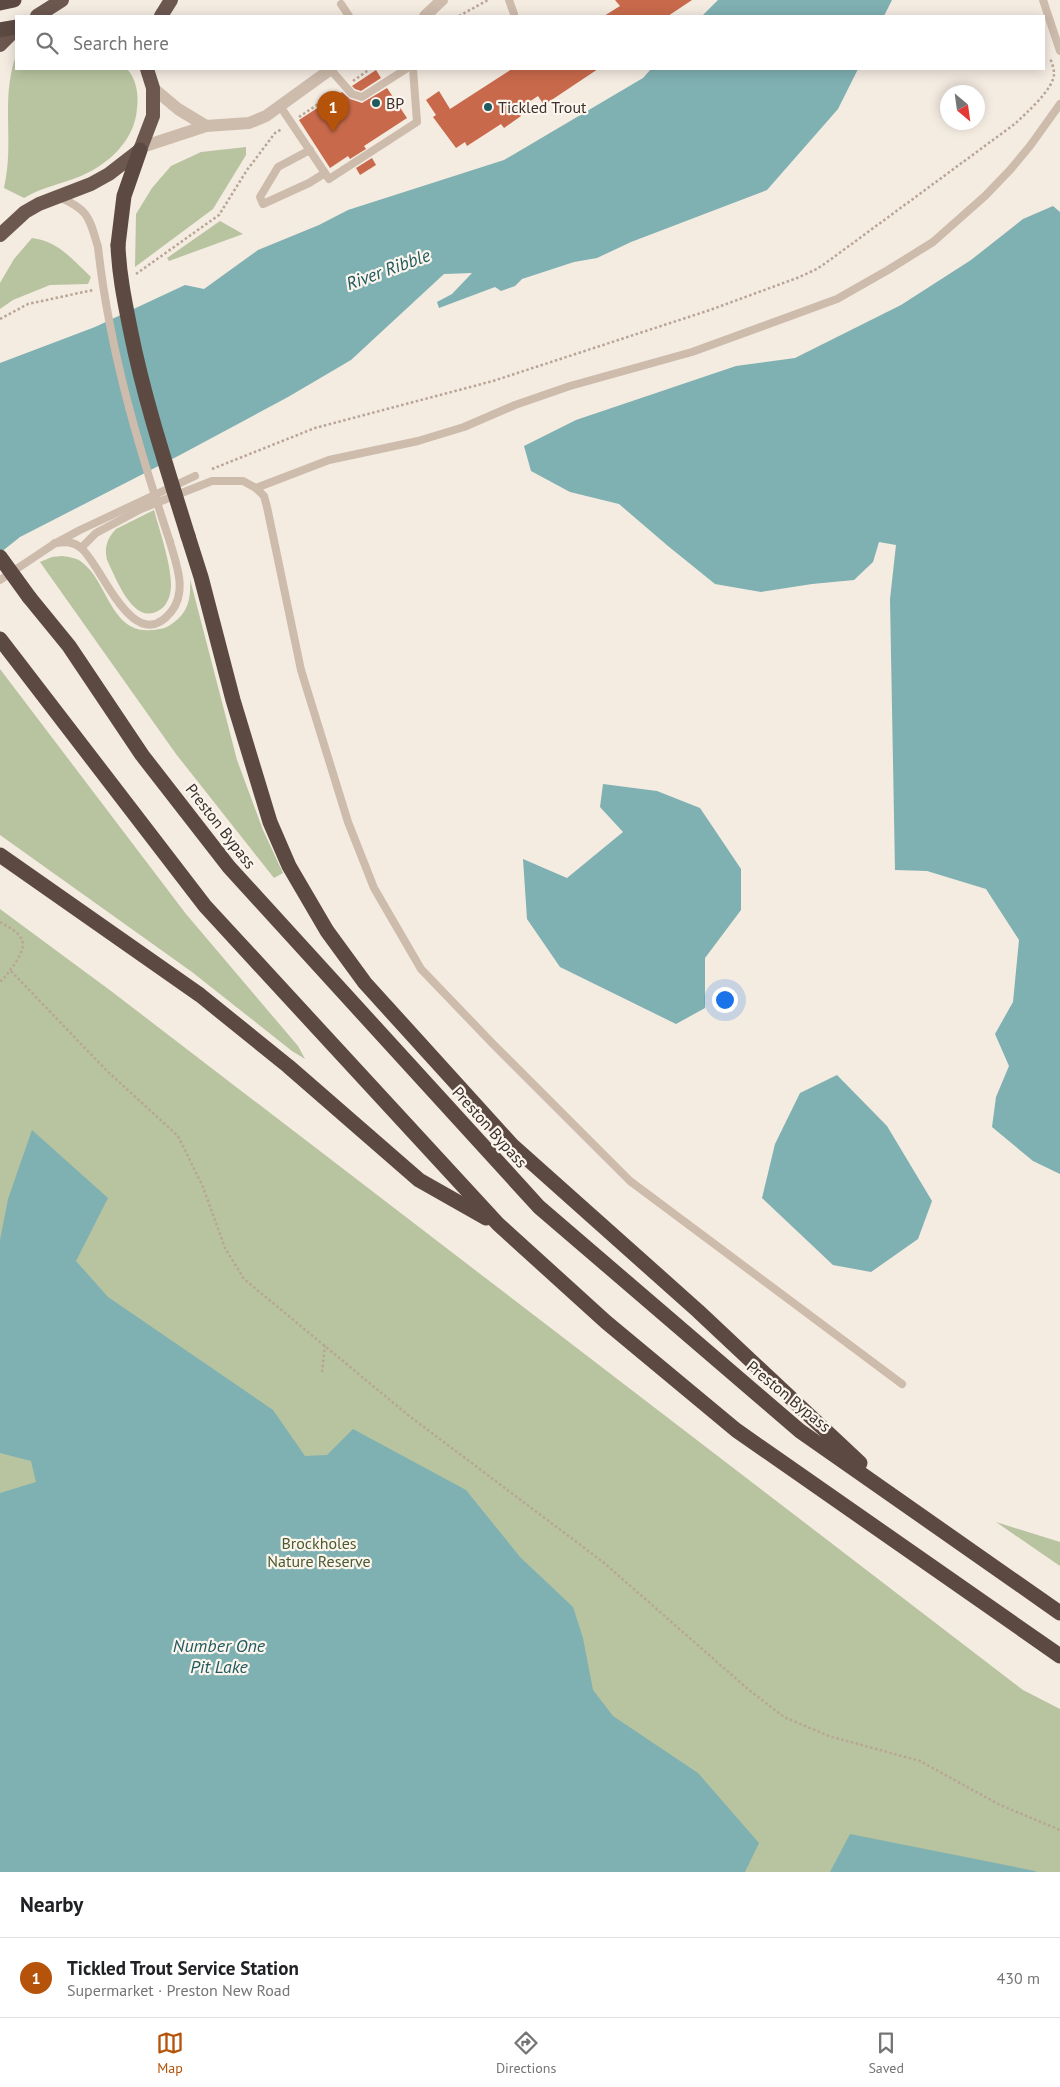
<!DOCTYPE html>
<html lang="en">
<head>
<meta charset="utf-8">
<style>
  :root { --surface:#fff; --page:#f2f2f2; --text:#202124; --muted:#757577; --line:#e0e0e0; --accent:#b45309 }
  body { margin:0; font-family:"PT Sans",sans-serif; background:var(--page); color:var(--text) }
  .compass { position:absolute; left:940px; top:85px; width:45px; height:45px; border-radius:50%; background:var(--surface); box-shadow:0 2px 12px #0003; rotate:151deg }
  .you { position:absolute; left:724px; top:999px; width:18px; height:18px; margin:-12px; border:4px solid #fff; border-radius:50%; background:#1a73e8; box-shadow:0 0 0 8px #1a73e833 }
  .badge { display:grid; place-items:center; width:32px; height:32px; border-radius:50%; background:var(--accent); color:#fff; font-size:16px; font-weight:700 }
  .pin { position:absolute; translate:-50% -41px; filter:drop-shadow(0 1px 2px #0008) }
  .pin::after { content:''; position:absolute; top:26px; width:18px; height:15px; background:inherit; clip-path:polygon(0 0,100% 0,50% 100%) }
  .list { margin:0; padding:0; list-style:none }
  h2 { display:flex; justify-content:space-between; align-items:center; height:65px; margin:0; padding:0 20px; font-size:21px }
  h2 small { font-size:16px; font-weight:400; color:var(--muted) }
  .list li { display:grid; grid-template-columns:32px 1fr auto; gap:15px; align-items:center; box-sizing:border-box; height:80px; padding:0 20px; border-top:1px solid var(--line) }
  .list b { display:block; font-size:19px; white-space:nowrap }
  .list p { margin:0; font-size:16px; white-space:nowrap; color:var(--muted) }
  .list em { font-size:16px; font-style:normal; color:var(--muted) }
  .icon { flex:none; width:28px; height:28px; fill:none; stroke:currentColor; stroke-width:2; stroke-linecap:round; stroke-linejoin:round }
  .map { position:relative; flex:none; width:1060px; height:1872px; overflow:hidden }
  .search { position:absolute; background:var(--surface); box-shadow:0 2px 12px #0003; left:15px; right:15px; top:15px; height:55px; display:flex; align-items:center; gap:12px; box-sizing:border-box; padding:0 18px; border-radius:0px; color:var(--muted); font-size:19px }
  .sheet { height:145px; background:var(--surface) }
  nav { display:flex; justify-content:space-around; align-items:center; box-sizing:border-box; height:70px; border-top:1px solid var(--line); background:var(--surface); font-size:14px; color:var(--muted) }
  nav a { display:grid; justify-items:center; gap:2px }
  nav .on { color:var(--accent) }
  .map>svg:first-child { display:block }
  .green { fill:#b8c4a0 }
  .water { fill:#7fb0b2 }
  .building { fill:#c8694b }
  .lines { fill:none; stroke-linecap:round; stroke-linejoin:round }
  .path { stroke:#b9a596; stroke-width:2.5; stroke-dasharray:2.5 2.5; stroke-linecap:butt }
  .service { stroke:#cdbbac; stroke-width:8 }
  .minor { stroke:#cdbbac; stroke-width:12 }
  .trunk { stroke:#6c584f; stroke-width:14 }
  .motorway { stroke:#5c4a42; stroke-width:15 }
  .service-bridge { stroke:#cdbbac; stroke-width:8 }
  .motorway-bridge { stroke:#5c4a42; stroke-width:15 }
  .poi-dot { fill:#1f5a5e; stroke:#fbf5ee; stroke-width:2 }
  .labels { text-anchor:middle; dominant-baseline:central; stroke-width:4.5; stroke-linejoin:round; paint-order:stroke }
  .poi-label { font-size:16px; fill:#3b302b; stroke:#fbf5ee; text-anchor:start }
  .street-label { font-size:16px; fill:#3b302b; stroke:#fbf5ee }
  .park-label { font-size:16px; fill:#4a5a2e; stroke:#fbf5ee }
  .water-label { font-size:18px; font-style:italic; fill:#1f5a5e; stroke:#fbf5ee }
</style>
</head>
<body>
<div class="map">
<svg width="1060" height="1872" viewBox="0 0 1060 1872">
  <rect width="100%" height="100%" fill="#f4ebe1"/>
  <g class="green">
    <path d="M16,55V69H127C136,78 139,95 137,108C135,140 109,164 81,176C62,184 42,187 24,198L4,188C15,140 0,102 16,55Z"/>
    <path d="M246,147V155L213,209L135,267L136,214L152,188L171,166L201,152Z"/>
    <path d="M220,221L243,234L169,261L167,258Z"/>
    <path d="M32,238C58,241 73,260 91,277L88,284L50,285L13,300L0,309V283L14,259Z"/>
    <path d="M154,510C160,532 171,564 171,585C171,594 168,604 161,609C134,629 116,578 107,560C104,548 107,538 116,529Z"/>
    <path d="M62,556C70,557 78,558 84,564C108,584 112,634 151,630C159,630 167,628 173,623C189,612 191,597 190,579L237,760L263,830L283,873L274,878L176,754L40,562L52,557Z"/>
    <path d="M0,669L186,914L298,1046L305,1059L292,1051L192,972L0,835Z"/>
    <path d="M0,909L111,991L1023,1690L1060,1709V1872H0Z"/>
    <path d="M996,1522L1060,1542V1566Z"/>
  </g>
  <g class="water">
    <path d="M718,0H892L884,16H702Z"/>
    <path d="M651,69H858L838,109L767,190L631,242L597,258L574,262L522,279L515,286L501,291L495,287L439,308L437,302L452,294L472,273L444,274L351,360L288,397L180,455L20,537L0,553V363L95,327L185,285L204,289L258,250L319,225L348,210L504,160L643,78Z"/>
    <path d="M1053,206L1060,212V1174L1033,1161L992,1127L996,1097L1009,1066L995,1034L1013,1002L1019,940L986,889L927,871L895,870L890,599L896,545L879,542L873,562L854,580L812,584L761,592L715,584L668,546L619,504L570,492L531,471L524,446L576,420L736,366L795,358L901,305L971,260L1023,219Z"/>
    <path d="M603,784L657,791L700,808L741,869V910L705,958V1008L676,1024L560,967L527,919L523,859L567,878L623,832L600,807Z"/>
    <path d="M837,1075L887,1126L932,1201L918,1239L871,1272L833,1265L762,1198L775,1144L800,1093Z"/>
    <path d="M32,1130L108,1198L76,1261L108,1297L273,1410L305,1456L327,1455L353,1429L466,1490L520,1557L573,1607L583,1638L593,1690L613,1716L698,1773L759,1843L745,1872H0V1493L36,1482L31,1461L0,1453V1240L8,1199Z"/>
    <path d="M850,1834L1035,1871L1037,1872H830Z"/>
  </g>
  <g class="building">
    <path d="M615,0H692L668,16H604L620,6Z"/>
    <path d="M512,69H598L544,105L538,96L517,110L521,116L504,128L501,124L467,146L465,142L456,148L433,117L436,115L426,100L439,91L450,109Z"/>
    <path d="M376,70L381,78L361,91L355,89L352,86Z"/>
    <path d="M387,88L407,118L364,146L366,149L350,159L348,156L330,168L299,120L342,92L350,99L362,103Z"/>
    <path d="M372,158L376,165L360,175L356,168Z"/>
  </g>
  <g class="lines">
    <g class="path">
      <path d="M459,16L488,0"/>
      <path d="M353,81L370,69"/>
      <path d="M299,117L336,92"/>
      <path d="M136,274L219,215L247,170L275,133L282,129"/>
      <path d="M0,319L28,304L93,290"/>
      <path d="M212,469L315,428L493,381L710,310L797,278L817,269L834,257L1016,123C1026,113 1055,88 1054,73C1054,69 1052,63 1050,58"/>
      <path d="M0,922C7,926 19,932 22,940C27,951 8,974 0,982"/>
      <path d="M11,971L106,1070L178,1136L203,1187L225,1248L244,1279L408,1415L603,1562L749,1690L784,1717L829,1736L920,1761L1000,1805L1060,1830"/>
      <path d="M322,1372L325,1346"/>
    </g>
    <g class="service">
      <path d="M509,0L514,14"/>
      <path d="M1043,0L1060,51"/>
      <path d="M341,4L349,16"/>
      <path d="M330,69L352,94L362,97L406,69"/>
      <path d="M280,106L329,179L417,122L413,69"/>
      <path d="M310,150L278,167L260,197L263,204L309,183L325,173"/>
      <path d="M59,197C89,210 89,217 98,247"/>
      <path d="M256,488L329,460L418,441L464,427L515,405L570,386L692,352L837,299L888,270L933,242L985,196L1010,170L1030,146L1060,104"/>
      <path d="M55,543C65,542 73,541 81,548C102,565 133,658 171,612C188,591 176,564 170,542"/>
      <path d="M81,548L96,533L141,509L212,481H243L256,488L264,496L267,507L301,670L348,822L374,888L421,969L494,1045L630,1181L902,1384"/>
      <path d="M0,580L54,544L80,530L195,476"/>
    </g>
    <g class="minor">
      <path d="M425,16L442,0"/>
      <path d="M153,88L178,109L206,126"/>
      <path d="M142,147L206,126L249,123L266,116L331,69"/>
    </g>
    <g class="trunk">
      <path d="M37,16L62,0"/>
      <path d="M161,16L171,0"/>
      <path d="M0,45L16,29"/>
      <path d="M0,235L25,212L39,204L91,184L109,174L140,150L153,116V88L147,69"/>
    </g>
    <g class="motorway">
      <path d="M0,3L14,0"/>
      <path d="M0,30L16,27"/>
      <path d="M118,245L124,196L140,150"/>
      <path d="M188,536L201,577L233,700L270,822L289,866L327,931L365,983L512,1145L698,1311L860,1463"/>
      <path d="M29,597L69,646L142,755L229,867L539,1207L800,1431L1060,1613"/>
      <path d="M0,639L205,906L498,1224L606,1322L736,1430L1060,1656"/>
      <path d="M0,855L200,995L288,1066L419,1180L486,1218"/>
    </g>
    <path class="service-bridge" d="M98,247C109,348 138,446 170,542"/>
    <g class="motorway-bridge">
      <path d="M118,245C119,275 125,303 131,333C145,402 167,468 188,536"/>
      <path d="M0,557L29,597"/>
    </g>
  </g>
  <g class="poi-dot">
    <circle cx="376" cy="103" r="5"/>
    <circle cx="488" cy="107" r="5"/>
  </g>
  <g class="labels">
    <g class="poi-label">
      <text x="386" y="103">BP</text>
      <text x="498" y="107">Tickled Trout</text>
    </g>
    <g class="street-label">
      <text transform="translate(221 826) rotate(52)">Preston Bypass</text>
      <text transform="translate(490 1127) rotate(48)">Preston Bypass</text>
      <text transform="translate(789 1396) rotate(39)">Preston Bypass</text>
    </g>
    <g class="park-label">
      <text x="319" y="1543">Brockholes<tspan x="319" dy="18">Nature Reserve</tspan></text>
    </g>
    <g class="water-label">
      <text transform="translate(388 269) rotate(-20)">River Ribble</text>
      <text x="219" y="1645">Number One<tspan x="219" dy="21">Pit Lake</tspan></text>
    </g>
  </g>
</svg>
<svg class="compass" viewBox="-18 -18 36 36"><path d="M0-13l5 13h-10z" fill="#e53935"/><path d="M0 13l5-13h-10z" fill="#757577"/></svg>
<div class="you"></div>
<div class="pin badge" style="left:333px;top:132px">1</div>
<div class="search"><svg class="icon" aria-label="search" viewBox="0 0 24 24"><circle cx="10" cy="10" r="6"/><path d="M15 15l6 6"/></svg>Search here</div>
</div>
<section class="sheet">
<h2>Nearby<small></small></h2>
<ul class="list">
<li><span class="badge">1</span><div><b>Tickled Trout Service Station</b><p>Supermarket · Preston New Road</p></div><em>430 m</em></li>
</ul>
</section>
<nav>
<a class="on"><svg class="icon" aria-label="map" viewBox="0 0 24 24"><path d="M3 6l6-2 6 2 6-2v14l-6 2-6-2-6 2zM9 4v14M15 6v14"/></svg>Map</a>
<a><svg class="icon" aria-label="directions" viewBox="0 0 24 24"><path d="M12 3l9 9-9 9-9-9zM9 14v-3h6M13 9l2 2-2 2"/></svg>Directions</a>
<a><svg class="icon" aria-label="saved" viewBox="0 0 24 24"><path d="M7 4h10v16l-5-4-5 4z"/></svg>Saved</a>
</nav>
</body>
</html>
